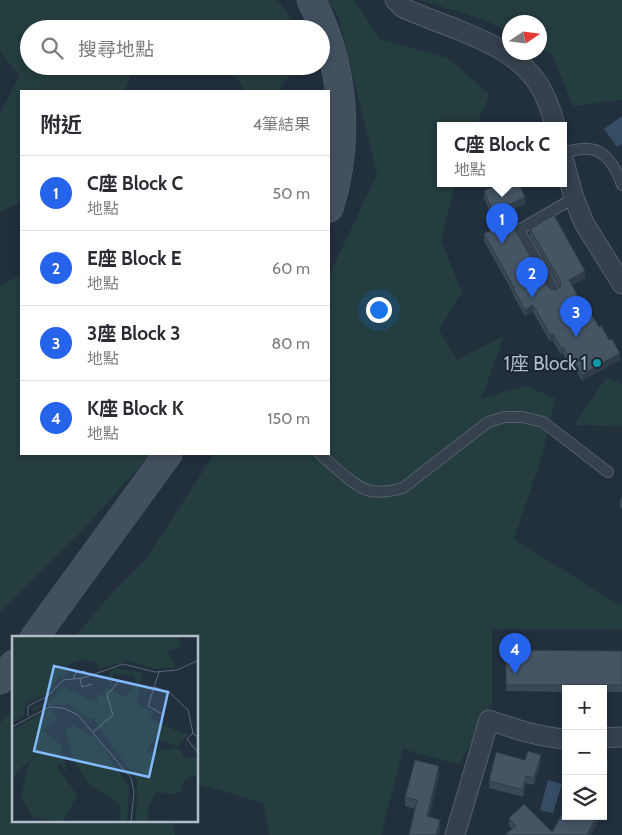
<!DOCTYPE html>
<html lang="zh-TW">
<head>
<meta charset="utf-8">
<style>
  :root { --surface:#fff; --page:#f7f7f7; --text:#2b2b33; --muted:#7c7c81; --line:#e1e1e2; --accent:#2563eb }
  body { margin:0; font-family:Cabin,"Noto Sans TC",sans-serif; background:var(--page); color:var(--text) }
  .controls { position:absolute; right:15px; bottom:15px; display:grid; overflow:hidden; border-radius:0px; box-shadow:0 2px 8px #0003 }
  .controls button { width:45px; height:45px; display:grid; place-items:center; padding:0; border:0; border-bottom:1px solid var(--line); background:var(--surface); color:var(--text); font:25px sans-serif }
  .compass { position:absolute; left:502px; top:15px; width:45px; height:45px; border-radius:50%; background:var(--surface); box-shadow:0 2px 8px #0003; rotate:77deg }
  .you { position:absolute; left:378px; top:309px; width:18px; height:18px; margin:-12px; border:4px solid #fff; border-radius:50%; background:#1a73e8; box-shadow:0 0 0 8px #1a73e833 }
  .badge { display:grid; place-items:center; width:32px; height:32px; border-radius:50%; background:var(--accent); color:#fff; font-size:16px; font-weight:700 }
  .pin { position:absolute; translate:-50% -41px; filter:drop-shadow(0 1px 2px #0008) }
  .pin::after { content:''; position:absolute; top:26px; width:18px; height:15px; background:inherit; clip-path:polygon(0 0,100% 0,50% 100%) }
  .popup { position:absolute; left:437px; top:122px; width:130px; height:65px; box-sizing:border-box; display:grid; place-content:center; border-radius:0px; background:var(--surface); filter:drop-shadow(0 1px 4px #0005); font-size:16px; white-space:nowrap; color:var(--muted) }
  .popup b { font-size:19px; color:var(--text) }
  .popup::after { content:''; position:absolute; left:50%; top:100%; margin-left:-10px; border:10px solid transparent; border-top-color:var(--surface) }
  .list { margin:0; padding:0; list-style:none }
  h2 { display:flex; justify-content:space-between; align-items:center; height:65px; margin:0; padding:0 20px; font-size:21px }
  h2 small { font-size:16px; font-weight:400; color:var(--muted) }
  .list li { display:grid; grid-template-columns:32px 1fr auto; gap:15px; align-items:center; box-sizing:border-box; height:75px; padding:0 20px; border-top:1px solid var(--line) }
  .list b { display:block; font-size:19px; white-space:nowrap }
  .list p { margin:0; font-size:16px; white-space:nowrap; color:var(--muted) }
  .list em { font-size:16px; font-style:normal; color:var(--muted) }
  .icon { flex:none; width:28px; height:28px; fill:none; stroke:currentColor; stroke-width:2; stroke-linecap:round; stroke-linejoin:round }
  .map { position:relative; flex:none; width:622px; height:835px; overflow:hidden }
  .search { position:absolute; background:var(--surface); box-shadow:0 2px 8px #0003; left:20px; top:20px; width:310px; height:55px; display:flex; align-items:center; gap:12px; box-sizing:border-box; padding:0 18px; border-radius:28px; color:var(--muted); font-size:19px }
  .panel { position:absolute; background:var(--surface); box-shadow:0 2px 8px #0003; left:20px; top:90px; width:310px; height:365px; border-radius:0px }
  .map>svg:first-child { display:block }
  .green { fill:#243d3e }
  .water { fill:#354c65 }
  .lines { fill:none; stroke-linecap:round; stroke-linejoin:round }
  .lane-casing { stroke:#545f6b; stroke-width:12 }
  .street-casing { stroke:#545f6b; stroke-width:21 }
  .secondary-casing { stroke:#545f6b; stroke-width:29 }
  .lane { stroke:#36414d; stroke-width:10 }
  .street { stroke:#36414d; stroke-width:19 }
  .secondary { stroke:#435060; stroke-width:28 }
  .wall { fill:#3b4956 }
  .shaded-wall { fill:#303c46 }
  .building { fill:#455564; stroke:#303c46 }
  .culture-dot { fill:#0f9aa8; stroke:#1b2632; stroke-width:2 }
  .labels { text-anchor:middle; dominant-baseline:central; stroke-width:4; stroke-linejoin:round; paint-order:stroke }
  .poi-label { font-size:19px; fill:#b1bcc9; stroke:#1b2632; text-anchor:end }
  .inset-road { fill:none; stroke:#5b6775; stroke-width:1 }
  .view { fill:#82bafd; fill-opacity:0.15; stroke:#82bafd; stroke-width:2.5 }
  .inset-edge { fill:none; stroke:#b1bcc9; stroke-width:2.5 }
</style>
</head>
<body>
<div class="map">
<svg width="622" height="835" viewBox="0 0 622 835">
  <rect width="100%" height="100%" fill="#222f3d"/>
  <g class="green">
    <path d="M0,0H277L300,29H167L159,24L156,29H29V66H136L123,91H21V202L0,212V113L19,76L0,51Z"/>
    <path d="M327,0H354L380,39L448,58L490,95L476,125H441V183H456L441,239L462,292L439,330L457,360L504,336L482,398L526,386L555,398L542,456L514,539L619,605L622,603V630L492,629V704L459,765L403,749L381,835H269L263,803L198,784V638H74L109,596L145,560L214,454H329V276L377,174L338,16Z"/>
    <path d="M420,0H622V100L573,106L552,54L540,48V22H510L509,33L485,20Z"/>
    <path d="M227,66H296L278,91H246Z"/>
    <path d="M21,274V454H151L82,531L0,612V286Z"/>
    <path d="M607,377L622,384V426L574,425Z"/>
    <path d="M14,709V821H173L175,835H0V723Z"/>
  </g>
  <g class="water">
    <path d="M622,116V144L617,147L604,129Z"/>
    <path d="M548,780L562,784L553,813L540,810Z"/>
  </g>
  <g class="lines">
    <g class="lane-casing">
      <g id="lane">
        <path d="M563,153C571,151 580,148 588,149C606,149 617,170 622,185"/>
        <path d="M554,290L519,230L574,198"/>
        <path d="M320,454C332,464 355,488 371,491C382,493 392,491 403,488L488,422L505,417H522L543,422L608,472"/>
      </g>
    </g>
    <g class="street-casing">
      <g id="street">
        <path d="M395,0L403,8C420,15 437,22 454,28C485,41 517,53 537,82C546,95 551,110 555,125"/>
        <path d="M563,158L574,198L584,223L622,284"/>
        <path d="M603,738L622,737"/>
        <path d="M455,835L489,720C515,729 538,737 566,739"/>
      </g>
    </g>
    <g class="secondary-casing">
      <g id="secondary">
        <path d="M311,0C344,63 351,140 329,208"/>
        <path d="M34,638L168,454"/>
        <path d="M0,680L14,664"/>
      </g>
    </g>
    <use href="#lane" class="lane"/>
    <use href="#street" class="street"/>
    <use href="#secondary" class="secondary"/>
  </g>
  <g class="wall">
    <path d="M490,183H519L525,204L493,219L484,198V191L492,187Z"/>
    <path d="M530,229L585,278L572,285L588,314L599,327L620,360L582,381L574,367L572,368L563,354L561,355L553,341L550,342L533,312L525,316L513,295V293L484,241V234L551,289L555,290L560,287L530,236Z"/>
    <path d="M622,497V508L620,507V500Z"/>
    <path d="M506,650L622,651V692H603V689H566V692L506,691Z"/>
    <path d="M525,760L541,762L534,785L526,783L523,797L489,788V781Z"/>
    <path d="M439,776L429,816L440,830L439,835H409L415,809L405,806V797Z"/>
    <path d="M601,816L591,835H505L512,829L509,826V818L552,832Z"/>
  </g>
  <g class="shaded-wall">
    <path d="M525,197V204L493,219V212Z"/>
    <path d="M585,271V278L569,287V280Z"/>
    <path d="M533,305V312L525,316V310Z"/>
    <path d="M553,334V341L550,342V335Z"/>
    <path d="M563,347V354L561,355V348Z"/>
    <path d="M620,353V360L582,381V375Z"/>
    <path d="M574,360V367L572,368V362Z"/>
    <path d="M541,755V762L534,785V778Z"/>
    <path d="M608,760V768L603,803V795Z"/>
    <path d="M439,766V776L427,825V816Z"/>
    <path d="M526,776V783L523,797V790Z"/>
    <path d="M597,816H601L591,835H587Z"/>
    <path d="M440,820V830L439,835H436Z"/>
  </g>
  <g class="building">
    <path d="M493,183H519L525,197L493,212L484,191L494,186Z"/>
    <path d="M554,215L585,271L569,280L588,314L590,312L599,327L601,325L609,340L612,339L620,353L582,375L574,360L572,362L563,347L561,348L553,334L550,335L533,305L525,310L513,288H514L484,234L509,219L548,287L551,289L555,290L560,287L561,284L560,280L530,229Z"/>
    <path d="M506,650L622,651V685H506Z"/>
    <path d="M528,751L541,755L534,778L526,776L523,790L489,781L496,752L525,760Z"/>
    <path d="M415,760L439,766L427,816L440,820L436,835H409L417,800L405,797Z"/>
    <path d="M603,760H608L603,795Z"/>
    <path d="M524,804L552,832L566,807V816H597L587,835H505L516,826L509,818Z"/>
  </g>
  <circle class="culture-dot" cx="597" cy="363" r="5"/>
  <g class="labels">
    <g class="poi-label">
      <text x="587" y="363">1座 Block 1</text>
    </g>
  </g>
  <g transform="translate(12 636)">
    <rect width="186" height="186" fill="#222f3d"/>
    <path d="M0,0H165L169,10L156,16L163,32L143,33L115,25L87,33L85,27L71,23L56,28L55,40L47,41L35,58L14,67L11,80L0,87ZM102,32L131,37L124,67L141,76L138,83L176,99L165,111L153,105L141,104L134,116L167,112L173,122H186V139H180L169,149L172,155L162,158L143,156L135,177L136,186H124L125,144L81,82H75L58,69H35L20,75L19,72L40,64L51,51L81,65L86,63L84,56L92,61L94,51L112,61L125,49L122,39L102,38L99,49L93,43ZM38,73L46,82L31,94L49,109L55,137L48,128L44,129L65,159L51,186L21,181L9,161L17,127L29,116L5,135L0,152V94ZM62,89L88,106L117,152L115,186H107L109,169L78,149L63,128L53,93Z" fill="#243d3e"/>
    <path class="inset-road" d="M147,36L136,70L152,79M68,42L70,51L80,48M61,43L64,36L74,35M143,51L158,57L176,74L181,97L187,103M16,80V70L36,60L51,44L71,42L111,28L143,36L165,34L187,24M0,91L37,71L51,72L66,79L119,142L122,156L119,186M81,96L101,79L95,59L106,46M181,97L175,103L187,118"/>
    <path class="view" d="M42,30L156,56L137,141L22,115Z"/>
    <rect width="186" height="186" class="inset-edge"/>
  </g>
</svg>
<div class="controls">
<button>+</button>
<button>−</button>
<button><svg class="icon" aria-label="layers" viewBox="0 0 24 24"><path d="M12 4l9 5-9 5-9-5zM3 14l9 5 9-5"/></svg></button>
</div>
<svg class="compass" viewBox="-18 -18 36 36"><path d="M0-13l5 13h-10z" fill="#e53935"/><path d="M0 13l5-13h-10z" fill="#7c7c81"/></svg>
<div class="you"></div>
<div class="pin badge" style="left:502px;top:244px">1</div>
<div class="popup"><b>C座 Block C</b>地點</div>
<div class="pin badge" style="left:532px;top:298px">2</div>
<div class="pin badge" style="left:576px;top:337px">3</div>
<div class="pin badge" style="left:515px;top:674px">4</div>
<div class="search"><svg class="icon" aria-label="search" viewBox="0 0 24 24"><circle cx="10" cy="10" r="6"/><path d="M15 15l6 6"/></svg>搜尋地點</div>
<section class="panel">
<h2>附近<small>4筆結果</small></h2>
<ul class="list">
<li><span class="badge">1</span><div><b>C座 Block C</b><p>地點</p></div><em>50 m</em></li>
<li><span class="badge">2</span><div><b>E座 Block E</b><p>地點</p></div><em>60 m</em></li>
<li><span class="badge">3</span><div><b>3座 Block 3</b><p>地點</p></div><em>80 m</em></li>
<li><span class="badge">4</span><div><b>K座 Block K</b><p>地點</p></div><em>150 m</em></li>
</ul>
</section>
</div>
</body>
</html>
